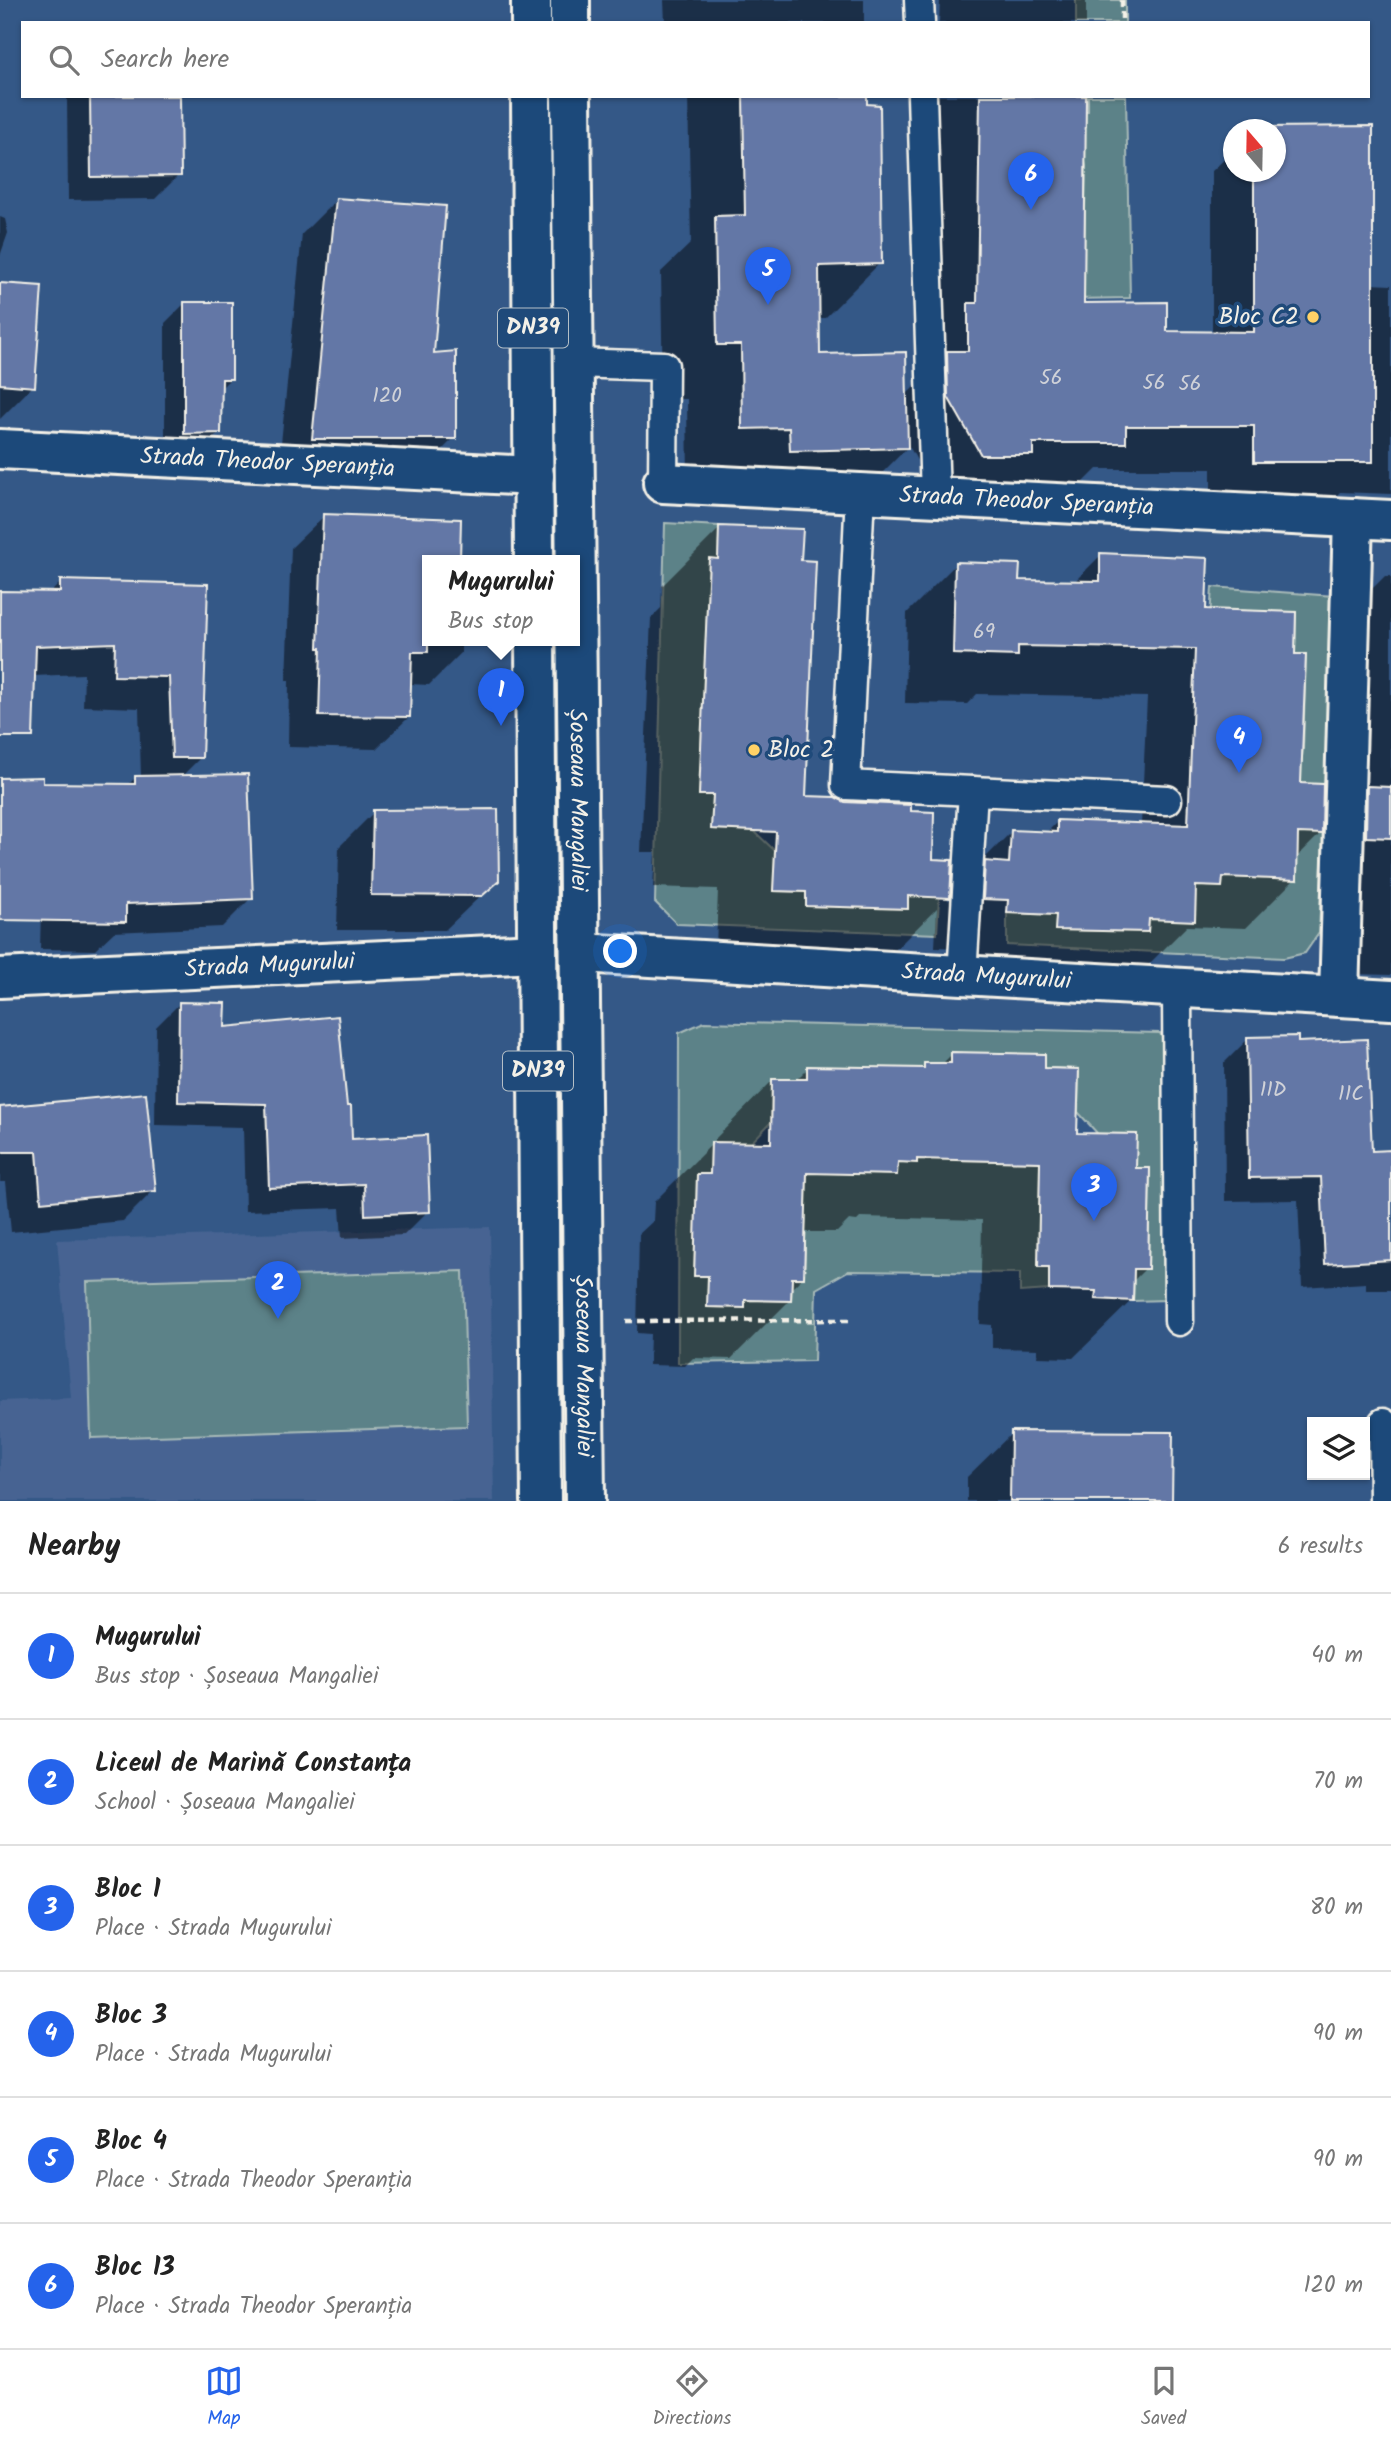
<!DOCTYPE html>
<html lang="en">
<head>
<meta charset="utf-8">
<style>
  :root { --surface:#fff; --page:#f6f6f6; --text:#222; --muted:#767676; --line:#e0e0e0; --accent:#2563eb }
  body { margin:0; font-family:Kalam,sans-serif; background:var(--page); color:var(--text) }
  .controls { position:absolute; right:21px; bottom:21px; display:grid; overflow:hidden; border-radius:0px; box-shadow:0 2px 5px #0004 }
  .controls button { width:63px; height:63px; display:grid; place-items:center; padding:0; border:0; border-bottom:2px solid var(--line); background:var(--surface); color:var(--text); font:35px sans-serif }
  .compass { position:absolute; left:1223px; top:119px; width:63px; height:63px; border-radius:50%; background:var(--surface); box-shadow:0 2px 5px #0004; rotate:340deg }
  .you { position:absolute; left:621px; top:952px; width:24px; height:24px; margin:-18px; border:5px solid #fff; border-radius:50%; background:#1a73e8; box-shadow:0 0 0 10px #1a73e833 }
  .badge { display:grid; place-items:center; width:46px; height:46px; border-radius:50%; background:var(--accent); color:#fff; font-size:23px; font-weight:700 }
  .pin { position:absolute; translate:-50% -58px; filter:drop-shadow(0 2px 4px #0008) }
  .pin::after { content:''; position:absolute; top:37px; width:24px; height:21px; background:inherit; clip-path:polygon(0 0,100% 0,50% 100%) }
  .popup { position:absolute; left:422px; top:555px; width:158px; height:91px; box-sizing:border-box; display:grid; place-content:center; border-radius:0px; background:var(--surface); filter:drop-shadow(0 2px 5px #0005); font-size:23px; white-space:nowrap; color:var(--muted) }
  .popup b { font-size:26px; color:var(--text) }
  .popup::after { content:''; position:absolute; left:50%; top:100%; margin-left:-14px; border:14px solid transparent; border-top-color:var(--surface) }
  .list { margin:0; padding:0; list-style:none }
  h2 { display:flex; justify-content:space-between; align-items:center; height:91px; margin:0; padding:0 28px; font-size:30px }
  h2 small { font-size:23px; font-weight:400; color:var(--muted) }
  .list li { display:grid; grid-template-columns:46px 1fr auto; gap:21px; align-items:center; box-sizing:border-box; height:126px; padding:0 28px; border-top:2px solid var(--line) }
  .list b { display:block; font-size:26px; white-space:nowrap }
  .list p { margin:0; font-size:23px; white-space:nowrap; color:var(--muted) }
  .list em { font-size:23px; font-style:normal; color:var(--muted) }
  .icon { flex:none; width:38px; height:38px; fill:none; stroke:currentColor; stroke-width:2; stroke-linecap:round; stroke-linejoin:round }
  .map { position:relative; flex:none; width:1391px; height:1501px; overflow:hidden }
  .search { position:absolute; background:var(--surface); box-shadow:0 2px 5px #0004; left:21px; right:21px; top:21px; height:77px; display:flex; align-items:center; gap:18px; box-sizing:border-box; padding:0 24px; border-radius:0px; color:var(--muted); font-size:26px }
  .sheet { height:847px; background:var(--surface) }
  nav { display:flex; justify-content:space-around; align-items:center; box-sizing:border-box; height:98px; border-top:2px solid var(--line); background:var(--surface); font-size:19px; color:var(--muted) }
  nav a { display:grid; justify-items:center; gap:4px }
  nav .on { color:var(--accent) }
  .map>svg:first-child { display:block }
  .built { fill:#466492 }
  .green { fill:#5b8288; stroke:#a8bab8; stroke-width:2 }
  .shadow { fill:#0007 }
  .building { fill:#6477a6; stroke:#f4f1e8; stroke-width:2 }
  .lines { fill:none; stroke-linecap:round; stroke-linejoin:round }
  .service-casing { stroke:#f4f1e8; stroke-width:33 }
  .minor-casing { stroke:#f4f1e8; stroke-width:44 }
  .primary-casing { stroke:#f4f1e8; stroke-width:44 }
  .path { stroke:#f4f1e8; stroke-width:4.5; stroke-dasharray:7 5; stroke-linecap:butt }
  .service { stroke:#1f4a7a; stroke-width:28 }
  .minor { stroke:#1f4a7a; stroke-width:38 }
  .primary { stroke:#1f4a7a; stroke-width:38 }
  .poi-dot { fill:#ffd166; stroke:#1f4a7a; stroke-width:2.5 }
  .labels { text-anchor:middle; dominant-baseline:central; stroke-width:7; stroke-linejoin:round; paint-order:stroke }
  .number-label { font-size:21px; fill:#d0d2d8 }
  .shield { fill:#1f4a7a; stroke:#b4bfc7; stroke-width:2 }
  .shield-label { font-size:23px; font-weight:bold; fill:#f4f1e8 }
  .poi-label { font-size:24px; fill:#f4f1e8; stroke:#1f4a7a; text-anchor:end }
  .street-label { font-size:24px; fill:#f4f1e8; stroke:#1f4a7a }
</style>
</head>
<body>
<div class="map">
<svg width="1391" height="1501" viewBox="0 0 1391 1501">
  <rect width="100%" height="100%" fill="#345887"/>
  <filter id="ink" filterUnits="userSpaceOnUse"><feTurbulence type="fractalNoise" baseFrequency=".0143" numOctaves="2"/><feDisplacementMap in="SourceGraphic" scale="14" xChannelSelector="R" yChannelSelector="G"/><feConvolveMatrix kernelMatrix="1 2 1 2 8 2 1 2 1" color-interpolation-filters="sRGB"/></filter>
  <g filter="url(#ink)">
    <path class="built" d="M490,1227L494,1501H0V1401L71,1398L57,1240Z"/>
    <g class="green">
      <rect x="1076" y="0" width="49" height="23"/>
      <path d="M1088,96H1126L1130,298L1071,299L1084,254L1086,166L1074,111H1088Z"/>
      <path d="M665,523L719,526L718,559L709,558L699,794L713,795L711,829L754,831L775,851L773,891L806,892V906L907,909L908,896L939,897L937,934L677,924L655,902Z"/>
      <path d="M1212,587L1334,596L1319,933L1305,953L1284,958L1007,945V913L1056,915V930L1148,932L1149,919L1195,920L1196,886L1222,887L1223,877L1297,880L1289,861L1303,749L1306,654H1295L1296,613L1210,619Z"/>
      <path d="M704,1022L1160,1033L1168,1051L1167,1300L1133,1301L1134,1269H1148L1150,1168H1136L1097,1133L1078,1112L1079,1069L1045,1068L951,1052V1063H924L923,1079L807,1066V1079H772L771,1122L751,1143L711,1142L710,1175H697L694,1275L708,1276L707,1307L744,1308L745,1300L791,1301L792,1278H804L807,1173L898,1162L917,1163V1147L950,1160L1040,1162L1038,1266L1049,1267V1290L1020,1292V1273L848,1271L816,1289L814,1361L678,1363L679,1033Z"/>
      <path d="M463,1271L467,1426L91,1438L87,1282Z"/>
    </g>
    <g class="shadow">
      <path d="M664,0H864V23H665Z"/>
      <path d="M940,0H1086V23H939Z"/>
      <path d="M67,96H178L179,175L155,199L68,200Z"/>
      <path d="M688,96H865L880,263L825,318H818L819,356L906,395L926,375L935,339L938,96H1085L1082,305L1165,333H1212V171L1234,150V172H1276V130L1255,128H1371V284L1391,285V494L1340,492L1328,504H1211V469H1097L1081,485H1001L938,497L906,441L907,448L852,503L688,483L687,399H663L661,272L691,243Z"/>
      <path d="M337,199L432,355L454,438L419,473H278L302,234Z"/>
      <path d="M0,217L5,219L8,233L0,256Z"/>
      <path d="M0,285L33,386L0,419Z"/>
      <path d="M185,303L231,378L220,389V432L200,452L165,453V323Z"/>
      <path d="M324,516L458,560H428V640H461V653L429,685L409,684V717L376,749L288,747L289,680H286L291,548Z"/>
      <path d="M720,528L799,562L804,797L909,813L931,860L950,861L948,901L962,887V881L1011,832L1046,833L1057,822L1141,825L1147,697L977,694L967,704L905,703L907,613L956,564L1018,581L1074,582L1101,555L1293,655L1299,784L1320,834L1296,858L1295,879L1246,928L1187,926L1144,969L959,962V948L935,947L937,908L890,955L716,949L718,889L653,887L655,852H641L651,618L661,608L662,586Z"/>
      <path d="M1385,576H1391V975L1354,974L1361,600Z"/>
      <path d="M61,582L206,586L200,758L181,777L251,898L222,927L114,932L95,950L40,949L41,907L0,908V779L42,785H128L136,777H141L139,708L83,706L84,674L33,676L0,736V592L49,594Z"/>
      <path d="M374,812L497,880L445,930H337L339,847Z"/>
      <path d="M180,1003L224,1029L428,1211L404,1235L342,1238L340,1208L245,1211L243,1127L155,1125L156,1027Z"/>
      <path d="M1248,1039L1296,1044L1370,1153L1391,1152V1290H1366V1283L1302,1287L1298,1200L1225,1201L1224,1063Z"/>
      <path d="M952,1054L1043,1070L1075,1135L1134,1170L1146,1268L1132,1282V1300L1073,1358L1037,1357L1038,1349L992,1348V1325L980,1324L982,1220L861,1217L857,1221L849,1220L837,1232H803L802,1278L790,1290V1300L731,1359L693,1358L685,1366L649,1365L650,1334L637,1333L639,1234L653,1221L654,1202L712,1144H715V1139L773,1080L795,1081L808,1068L919,1070L925,1064L941,1065Z"/>
      <path d="M0,1109L154,1190L123,1221L11,1232L6,1182H0Z"/>
      <path d="M1012,1433L1171,1434V1501H967V1477Z"/>
    </g>
    <g class="building">
      <path d="M90,96H180L181,176L91,177Z"/>
      <path d="M743,96H867V104L880,105L882,264L819,266L820,354L906,352L908,448L790,451L789,428L742,429L741,345H717L715,216L745,215Z"/>
      <path d="M980,96H1086L1084,303L1167,302V331L1254,332V172H1276V130H1254V127L1373,126V462H1254V426H1126V443H1033V455H981L948,397L947,351H968V303H977Z"/>
      <path d="M336,198L446,206L434,353L456,351V439H312Z"/>
      <path d="M0,283L42,286L35,387L0,384Z"/>
      <path d="M184,302H232V379H222L221,433L184,434Z"/>
      <path d="M323,514L461,519L460,560L428,558V652H412L410,717L319,716L321,648H318Z"/>
      <path d="M719,526L803,529L801,560L816,561L806,796L835,797L845,802L911,805V811L934,812L933,859L952,860L950,898L908,896V909L806,906V892L773,891L776,832L711,829L713,795H699L709,558L718,559Z"/>
      <path d="M1100,553L1208,558L1206,609L1296,612L1295,654H1306L1301,783L1323,784L1322,834L1298,833L1297,880L1223,877L1222,887L1196,886L1195,921L1149,919L1148,932L1055,930L1056,915L1007,913L1008,900L983,899L985,861L1009,863L1011,830L1057,832V820L1188,825L1195,649L1018,646V656L953,654L955,562L1020,564L1019,580L1100,581Z"/>
      <path d="M60,580L208,584L202,758H172L169,677L114,676L115,643L36,646L33,737H0V591L60,592Z"/>
      <path d="M248,774L253,899L126,904V922L0,920V778L43,777V783L135,784V776Z"/>
      <path d="M1367,786L1391,787V838L1366,837Z"/>
      <path d="M498,809L499,881L482,896L371,895L373,810Z"/>
      <path d="M179,1002L226,1003L225,1027L338,1016L347,1106H351L352,1139L427,1135L430,1212L365,1215L364,1184L269,1188L266,1104L178,1102Z"/>
      <path d="M1298,1036V1042L1367,1039L1372,1151L1391,1150V1260L1325,1264L1321,1177L1249,1178L1247,1037Z"/>
      <path d="M951,1052L1045,1054V1068L1079,1069L1077,1133L1137,1134L1136,1168H1150L1148,1269H1134L1133,1301L1095,1299L1096,1291L1049,1290V1267H1038L1040,1162L917,1159V1163L898,1162L897,1175L807,1173L804,1278H792L791,1301L745,1300V1308L707,1307L708,1276H694L697,1174H710L711,1142L771,1143L772,1079H807V1066L924,1068V1063H951Z"/>
      <path d="M146,1093L156,1191L41,1202L37,1152H0V1107Z"/>
      <path d="M1011,1431L1173,1432L1172,1501H1010Z"/>
    </g>
    <g class="lines">
      <g class="service-casing">
        <g id="service">
          <path d="M919,0L920,23"/>
          <path d="M922,96L935,497"/>
          <path d="M573,363L664,366L663,483"/>
          <path d="M860,493L846,785L1167,800"/>
          <path d="M962,976L973,791"/>
          <path d="M1177,989L1179,1321"/>
          <path d="M1383,1423L1384,1501"/>
        </g>
      </g>
      <g class="minor-casing">
        <g id="minor">
          <path id="s1" d="M0,449L534,476"/>
          <path id="s2" d="M663,483L1391,520"/>
          <path id="s3" d="M581,953L1391,1000"/>
          <path id="s4" d="M0,978L537,953"/>
          <path d="M1339,997L1353,518"/>
        </g>
      </g>
      <g class="primary-casing">
        <g id="primary">
          <path d="M531,0V23"/>
          <path d="M570,0V23"/>
          <path d="M531,96L534,560"/>
          <path id="s5" d="M571,96L585,1501"/>
          <path d="M535,640L541,1501"/>
        </g>
      </g>
      <g class="path">
        <path d="M1122,0V23"/>
        <path d="M626,1321L852,1320"/>
      </g>
      <use href="#service" class="service"/>
      <use href="#minor" class="minor"/>
      <use href="#primary" class="primary"/>
    </g>
  </g>
  <g class="poi-dot">
    <circle cx="1313" cy="317" r="7"/>
    <circle cx="754" cy="750" r="7"/>
  </g>
  <g class="labels">
    <g class="number-label">
      <text x="1051" y="378">56</text>
      <text x="1154" y="383">56</text>
      <text x="1190" y="384">56</text>
      <text x="387" y="396">120</text>
      <text x="984" y="632">69</text>
      <text x="1273" y="1090">11D</text>
      <text x="1351" y="1094">11C</text>
    </g>
    <g class="shield">
      <rect x="498" y="308.5" width="70" height="39" rx="5"/>
      <rect x="503" y="1051.5" width="70" height="39" rx="5"/>
    </g>
    <g class="shield-label">
      <text x="533" y="328">DN39</text>
      <text x="538" y="1071">DN39</text>
    </g>
    <g class="poi-label">
      <text x="1299" y="317">Bloc C2</text>
      <text x="768" y="750" text-anchor="start">Bloc 2</text>
    </g>
    <g class="street-label">
      <text stroke="none"><textPath href="#s1" startOffset="268">Strada Theodor Speranția</textPath></text>
      <text stroke="none"><textPath href="#s2" startOffset="364">Strada Theodor Speranția</textPath></text>
      <text stroke="none"><textPath href="#s5" startOffset="704">Șoseaua Mangaliei</textPath></text>
      <text stroke="none"><textPath href="#s4" startOffset="270">Strada Mugurului</textPath></text>
      <text stroke="none"><textPath href="#s3" startOffset="406">Strada Mugurului</textPath></text>
      <text stroke="none"><textPath href="#s5" startOffset="1270">Șoseaua Mangaliei</textPath></text>
    </g>
  </g>
</svg>
<div class="controls">
<button><svg class="icon" aria-label="layers" viewBox="0 0 24 24"><path d="M12 4l9 5-9 5-9-5zM3 14l9 5 9-5"/></svg></button>
</div>
<svg class="compass" viewBox="-18 -18 36 36"><path d="M0-13l5 13h-10z" fill="#e53935"/><path d="M0 13l5-13h-10z" fill="#767676"/></svg>
<div class="you"></div>
<div class="pin badge" style="left:501px;top:726px">1</div>
<div class="popup"><b>Mugurului</b>Bus stop</div>
<div class="pin badge" style="left:278px;top:1319px">2</div>
<div class="pin badge" style="left:1094px;top:1221px">3</div>
<div class="pin badge" style="left:1239px;top:773px">4</div>
<div class="pin badge" style="left:768px;top:305px">5</div>
<div class="pin badge" style="left:1031px;top:210px">6</div>
<div class="search"><svg class="icon" aria-label="search" viewBox="0 0 24 24"><circle cx="10" cy="10" r="6"/><path d="M15 15l6 6"/></svg>Search here</div>
</div>
<section class="sheet">
<h2>Nearby<small>6 results</small></h2>
<ul class="list">
<li><span class="badge">1</span><div><b>Mugurului</b><p>Bus stop · Șoseaua Mangaliei</p></div><em>40 m</em></li>
<li><span class="badge">2</span><div><b>Liceul de Marină Constanța</b><p>School · Șoseaua Mangaliei</p></div><em>70 m</em></li>
<li><span class="badge">3</span><div><b>Bloc 1</b><p>Place · Strada Mugurului</p></div><em>80 m</em></li>
<li><span class="badge">4</span><div><b>Bloc 3</b><p>Place · Strada Mugurului</p></div><em>90 m</em></li>
<li><span class="badge">5</span><div><b>Bloc 4</b><p>Place · Strada Theodor Speranția</p></div><em>90 m</em></li>
<li><span class="badge">6</span><div><b>Bloc 13</b><p>Place · Strada Theodor Speranția</p></div><em>120 m</em></li>
</ul>
</section>
<nav>
<a class="on"><svg class="icon" aria-label="map" viewBox="0 0 24 24"><path d="M3 6l6-2 6 2 6-2v14l-6 2-6-2-6 2zM9 4v14M15 6v14"/></svg>Map</a>
<a><svg class="icon" aria-label="directions" viewBox="0 0 24 24"><path d="M12 3l9 9-9 9-9-9zM9 14v-3h6M13 9l2 2-2 2"/></svg>Directions</a>
<a><svg class="icon" aria-label="saved" viewBox="0 0 24 24"><path d="M7 4h10v16l-5-4-5 4z"/></svg>Saved</a>
</nav>
</body>
</html>
